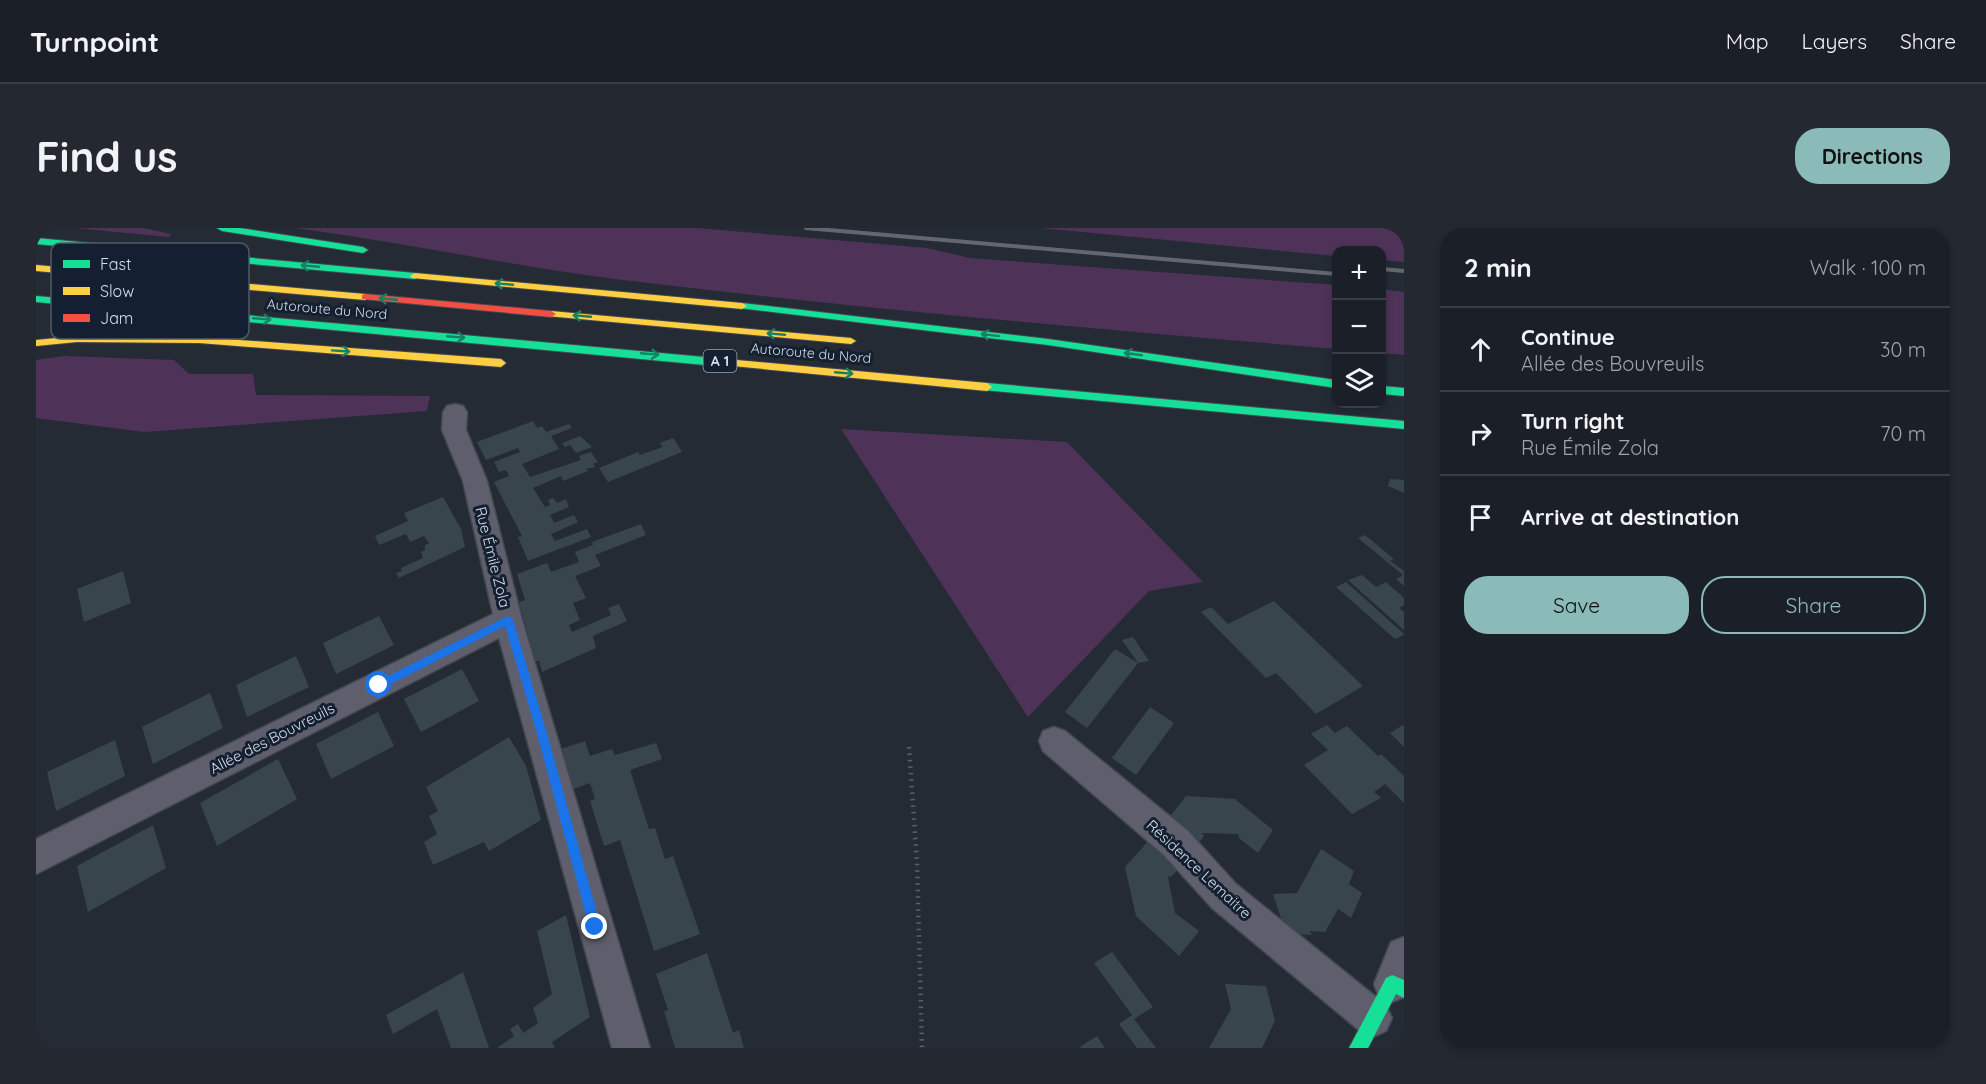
<!DOCTYPE html>
<html lang="en">
<head>
<meta charset="utf-8">
<style>
  :root { --surface:#1b2028; --page:#242830; --text:#f1f3f6; --muted:#a0a3a8; --line:#393e45; --accent:#8bbbb9 }
  body { margin:0; font-family:Quicksand,sans-serif; background:var(--page); color:var(--text) }
  .controls { position:absolute; right:18px; top:18px; display:grid; overflow:hidden; border-radius:12px; box-shadow:0 3px 9px #0003 }
  .controls button { width:54px; height:54px; display:grid; place-items:center; padding:0; border:0; border-bottom:2px solid var(--line); background:var(--surface); color:var(--text); font:30px sans-serif }
  .stop { position:absolute; width:18px; height:18px; margin:-14px; border:4px solid #1a73e8; border-radius:50%; background:#fff }
  .stop.end { background:#1a73e8; border-color:#fff; box-shadow:0 2px 6px #0008 }
  .list { margin:0; padding:0; list-style:none }
  h2 { display:flex; justify-content:space-between; align-items:center; height:78px; margin:0; padding:0 24px; font-size:26px }
  h2 small { font-size:20px; font-weight:400; color:var(--muted) }
  .list li { display:grid; grid-template-columns:39px 1fr auto; gap:18px; align-items:center; box-sizing:border-box; height:84px; padding:0 24px; border-top:2px solid var(--line) }
  .list b { display:block; font-size:22px; white-space:nowrap }
  .list p { margin:0; font-size:20px; white-space:nowrap; color:var(--muted) }
  .list em { font-size:20px; font-style:normal; color:var(--muted) }
  .actions { display:flex; gap:12px; padding:18px 24px }
  .actions a { flex:1; padding:14px 0; border:2px solid var(--accent); border-radius:24px; text-align:center; font-size:21px; color:var(--accent) }
  .actions .main { background:var(--accent); color:#111 }
  .icon { flex:none; width:33px; height:33px; fill:none; stroke:currentColor; stroke-width:2; stroke-linecap:round; stroke-linejoin:round }
  .map { position:relative; flex:none; width:1368px; height:820px; overflow:hidden; border-radius:24px }
  header { display:flex; align-items:center; gap:36px; box-sizing:border-box; height:84px; padding:0 30px; background:var(--surface); border-bottom:2px solid var(--line) }
  header strong { font-size:28px }
  nav { display:flex; gap:33px; margin-inline-start:auto; font-size:21px }
  .intro { display:flex; align-items:center; justify-content:space-between; box-sizing:border-box; height:144px; padding:0 36px }
  h1 { margin:0; font-size:42px }
  .button { padding:15px 27px; border-radius:24px; background:var(--accent); color:#111; font-size:21px; font-weight:700 }
  main { display:flex; gap:36px; padding:0 36px }
  aside { flex:1; background:var(--surface); border-radius:24px; box-shadow:0 3px 9px #0003 }
  .map>svg:first-child { display:block }
  .green { fill:#4f3258 }
  .building { fill:#39454c }
  .lines { fill:none; stroke-linecap:round; stroke-linejoin:round }
  .street-casing { stroke:#424850; stroke-width:3 }
  .fast-casing { stroke:#424850; stroke-width:2 }
  .slow-casing { stroke:#424850; stroke-width:2 }
  .jam-casing { stroke:#424850; stroke-width:2 }
  .path { stroke:#5e606b; stroke-width:4.5; stroke-dasharray:1.5 5; stroke-linecap:butt }
  .street { fill:#5f5e6c; fill-rule:evenodd }
  .fast { fill:#16e098; fill-rule:evenodd }
  .slow { fill:#ffcf43; fill-rule:evenodd }
  .jam { fill:#f24e42; fill-rule:evenodd }
  .rail { stroke:#636670; stroke-width:4 }
  .oneway { stroke:#158064 }
  .route { fill:#1a73e8 }
  .labels { text-anchor:middle; dominant-baseline:central; stroke-width:6; stroke-linejoin:round; paint-order:stroke }
  .far-street-label { font-size:14px; fill:#d6dee9; stroke:#142031 }
  .shield { fill:#142031; stroke:#9ca5b2; stroke-width:1.5 }
  .shield-label { font-size:14px; font-weight:bold; fill:#d6dee9 }
  .street-label { font-size:15px; fill:#d6dee9; stroke:#142031 }
  .key { fill:#142031; stroke:#4e5968; stroke-width:1.5 }
  .key-label { font-size:16px; fill:#d6dee9 }
</style>
</head>
<body>
<header>
<strong>Turnpoint</strong>
<nav><a>Map</a><a>Layers</a><a>Share</a></nav>
</header>
<div class="intro"><h1>Find us</h1><a class="button">Directions</a></div>
<main>
<div class="map">
<svg width="1368" height="820" viewBox="0 0 1368 820">
  <rect width="100%" height="100%" fill="#242b35"/>
  <g class="green">
    <path d="M39,0H107L135,6L133,9Z"/>
    <path d="M260,0H661L891,20L934,30L1300,57V121C1063,101 824,81 587,52C478,38 369,15 260,0Z"/>
    <path d="M1004,0H1368V34L1346,32V22H1300V28Z"/>
    <path d="M1346,61L1368,64V127L1346,125Z"/>
    <path d="M28,128L138,132L153,146H217L220,167L394,168L391,183L108,204L0,190V132Z"/>
    <path d="M805,201L1031,214L1167,354L1113,363L992,489Z"/>
  </g>
  <g class="building">
    <path d="M497,193L501,200L506,198L510,204L533,196L536,200L515,208L523,221L486,236L494,249L545,232L543,228L555,224L562,234L557,236L559,239L550,241L552,243L527,253L525,248L497,260L509,279L514,277L512,272L517,270L521,275L530,271L533,279L514,287L518,295L538,287L542,294L515,306L519,313L551,301L555,309L492,333L482,309L486,308L458,254L473,248L470,242L463,244L458,234L484,224L482,220L450,232L441,214Z"/>
    <path d="M544,208L556,219L540,225L534,217L529,219L526,215Z"/>
    <path d="M637,210L646,224L572,254L563,240L602,224L604,227L627,219L624,215Z"/>
    <path d="M1354,251L1368,252V265L1352,258Z"/>
    <path d="M407,269L425,301L429,319L363,350L360,345L366,343L365,340L387,330L385,324L389,322V317L393,315L388,308L374,314L370,306L343,317L339,308L372,293L368,285Z"/>
    <path d="M605,296L610,307L559,327L565,338L539,348L550,370L537,375L544,392L533,397L536,404L575,387L572,380L583,376L591,393L557,408L560,420L506,444L503,433H499L483,374L489,372L481,346L511,335L515,344L543,334L539,324L557,317L556,314Z"/>
    <path d="M1329,307L1358,331L1354,333L1368,343V358L1360,351L1367,347L1322,310Z"/>
    <path d="M87,343L95,375L48,394L41,361Z"/>
    <path d="M1326,347L1340,359L1350,354L1368,370V377L1363,380L1368,384V402L1312,352Z"/>
    <path d="M1310,354L1368,406V407L1359,411L1300,359Z"/>
    <path d="M1238,373L1306,438L1327,458L1280,486L1240,445L1230,450L1165,384L1175,379L1192,396Z"/>
    <path d="M343,388L358,417L300,446L287,415Z"/>
    <path d="M1097,409L1113,433L1102,435L1086,412Z"/>
    <path d="M1079,421L1102,435L1051,500L1029,484Z"/>
    <path d="M260,428L273,459L211,489L200,457Z"/>
    <path d="M426,441L443,473L385,504L368,471Z"/>
    <path d="M174,465L187,500L117,536L106,499Z"/>
    <path d="M1114,479L1138,495L1100,547L1076,530Z"/>
    <path d="M342,484L358,518L295,551L280,516Z"/>
    <path d="M1291,497L1299,505L1311,498L1342,528L1345,526L1368,548V575L1349,556L1338,564L1345,570L1316,586L1268,537L1292,522L1275,506Z"/>
    <path d="M1367,497L1368,498V519L1354,505Z"/>
    <path d="M473,509L490,538L505,592L453,623L448,614L397,637L388,614L401,606L393,588L402,583L390,559Z"/>
    <path d="M79,512L89,548L20,583L11,544Z"/>
    <path d="M549,513L554,528L576,521L579,527L620,515L626,531L594,542L613,601L619,600L629,631L637,628L664,706L618,723L584,612L568,618L554,573L559,571L554,555L535,562L525,521Z"/>
    <path d="M242,531L261,571L181,618L164,575Z"/>
    <path d="M1150,568L1199,571L1237,602L1222,625L1203,610L1202,606L1166,605L1168,608L1159,620L1129,595Z"/>
    <path d="M117,597L130,640L52,684L41,638Z"/>
    <path d="M1115,610L1146,636L1136,648L1132,649L1139,685L1163,703L1143,728L1100,688L1089,639Z"/>
    <path d="M1285,621L1318,643L1313,656L1326,665L1315,690L1302,681L1289,704L1274,703L1276,707L1250,705L1237,666L1261,665Z"/>
    <path d="M530,687L554,789L516,814L519,820H461L478,808L474,801L482,796L487,805L502,795L497,780L516,766L501,703Z"/>
    <path d="M1076,724L1117,779L1098,791L1120,820H1101L1083,796L1096,787L1058,735Z"/>
    <path d="M671,725L697,805L703,802L708,820H639L628,783L632,782L620,746Z"/>
    <path d="M427,744L453,820H415L401,781L357,806L350,787Z"/>
    <path d="M1189,756L1230,758L1239,793L1226,820H1173L1195,781Z"/>
    <path d="M1061,808L1069,820H1045L1044,819Z"/>
  </g>
  <g class="lines">
    <g class="street-casing">
      <g id="street">
        <path d="M419,176L427,178L431,184L430,202L451,253L486,392L614,820H576L463,410L0,646V611L457,386L427,253L406,202L407,184L411,178Z"/>
        <path d="M1018,499L1029,503L1152,603L1200,656L1350,777L1356,790L1350,803L1337,809L1324,803L1176,680L1128,627L1007,523L1003,513L1007,503Z"/>
        <path d="M1368,709V769L1356,774L1343,769L1338,756L1355,714Z"/>
      </g>
    </g>
    <g class="fast-casing">
      <g id="fast">
        <path d="M181,0H204L327,19L332,22L327,25L186,3Z"/>
        <path d="M0,10L379,45L384,48L379,51L0,16Z"/>
        <path d="M0,68L690,131L695,135L690,139L0,74Z"/>
        <path d="M706,75L1012,111L1300,152V160L1012,117L702,80V76Z"/>
        <path d="M951,155L1368,193V201L947,162L946,159Z"/>
        <path d="M1346,158L1368,160V168L1346,166Z"/>
        <path d="M1356,747L1368,752V770L1360,766L1332,820H1313L1350,750Z"/>
      </g>
    </g>
    <g class="slow-casing">
      <g id="slow">
        <path d="M0,37L329,66L334,69L329,72L0,43Z"/>
        <path d="M379,45L706,75L711,78L706,81L376,50L374,48Z"/>
        <path d="M515,83L815,110L820,113L815,116L511,88V84Z"/>
        <path d="M41,108L163,109L465,131L470,135L465,139L163,115L41,114L0,118V112Z"/>
        <path d="M690,131L951,155L956,159L951,163L686,137L685,135Z"/>
      </g>
    </g>
    <g class="jam-casing">
      <path id="jam" d="M329,66L515,83L520,86L515,89L326,71V67Z"/>
    </g>
    <path class="path" d="M873,519L881,634L886,820"/>
    <use href="#street" class="street"/>
    <use href="#fast" class="fast"/>
    <use href="#slow" class="slow"/>
    <use href="#jam" class="jam"/>
    <g class="rail">
      <path d="M770,0L1300,46"/>
      <path d="M1346,41L1368,43"/>
    </g>
  </g>
  <defs><path id="oneway-shaft" d="M-6 0H5M1.5-3L5.5 0L1.5 3" fill="none" stroke-width="1.6" stroke-linecap="round" stroke-linejoin="round" transform="scale(1.5)"/></defs>
  <g class="oneway">
    <use href="#oneway-shaft" transform="translate(274 38) rotate(-175)"/>
    <use href="#oneway-shaft" transform="translate(468 56) rotate(-175)"/>
    <use href="#oneway-shaft" transform="translate(352 71) rotate(-175)"/>
    <use href="#oneway-shaft" transform="translate(546 88) rotate(-175)"/>
    <use href="#oneway-shaft" transform="translate(226 91) rotate(5)"/>
    <use href="#oneway-shaft" transform="translate(740 106) rotate(-175)"/>
    <use href="#oneway-shaft" transform="translate(954 107) rotate(-173)"/>
    <use href="#oneway-shaft" transform="translate(420 109) rotate(5)"/>
    <use href="#oneway-shaft" transform="translate(305 123) rotate(4)"/>
    <use href="#oneway-shaft" transform="translate(614 126) rotate(5)"/>
    <use href="#oneway-shaft" transform="translate(1097 126) rotate(-172)"/>
    <use href="#oneway-shaft" transform="translate(808 145) rotate(5)"/>
  </g>
  <path class="route" d="M472,388L477,392L510,502L565,699L559,705L553,699L500,502L469,398L347,460H340L338,457L340,454Z"/>
  <g class="labels">
    <g class="far-street-label">
      <text transform="translate(291 81) rotate(5)">Autoroute du Nord</text>
      <text transform="translate(775 125) rotate(5)">Autoroute du Nord</text>
    </g>
    <rect class="shield" x="667.5" y="122" width="33" height="22" rx="4.5"/>
    <g class="shield-label">
      <text x="684" y="133">A 1</text>
    </g>
    <g class="street-label">
      <text transform="translate(457 329) rotate(76)">Rue Émile Zola</text>
      <text transform="translate(236 510) rotate(-27)">Allée des Bouvreuils</text>
      <text transform="translate(1163 641) rotate(43)">Résidence Lemaitre</text>
    </g>
  </g>
  <rect x="15" y="15" width="198" height="96" rx="9" class="key"/>
  <rect x="27" y="32" width="27" height="8" fill="#16e098"/>
  <rect x="27" y="59" width="27" height="8" fill="#ffcf43"/>
  <rect x="27" y="86" width="27" height="8" fill="#f24e42"/>
  <g class="key-label">
    <text x="64" y="42">Fast</text>
    <text x="64" y="69">Slow</text>
    <text x="64" y="96">Jam</text>
  </g>
</svg>
<div class="controls">
<button>+</button>
<button>−</button>
<button><svg class="icon" aria-label="layers" viewBox="0 0 24 24"><path d="M12 4l9 5-9 5-9-5zM3 14l9 5 9-5"/></svg></button>
</div>
<div class="stop" style="left:343px;top:457px"></div>
<div class="stop end" style="left:559px;top:699px"></div>
</div>
<aside>
<h2>2 min<small>Walk · 100 m</small></h2>
<ul class="list">
<li><svg class="icon" aria-label="ahead" viewBox="0 0 24 24"><path d="M12 20V5M6 11l6-6 6 6"/></svg><div><b>Continue</b><p>Allée des Bouvreuils</p></div><em>30 m</em></li>
<li><svg class="icon" aria-label="right" viewBox="0 0 24 24"><path d="M7 20v-9h11M14 6l5 5-5 5"/></svg><div><b>Turn right</b><p>Rue Émile Zola</p></div><em>70 m</em></li>
<li><svg class="icon" aria-label="arrive" viewBox="0 0 24 24"><path d="M6 21V4h12l-3 4 3 4H6"/></svg><div><b>Arrive at destination</b></div></li>
</ul>
<div class="actions"><a class="main">Save</a><a>Share</a></div>
</aside>
</main>
</body>
</html>
